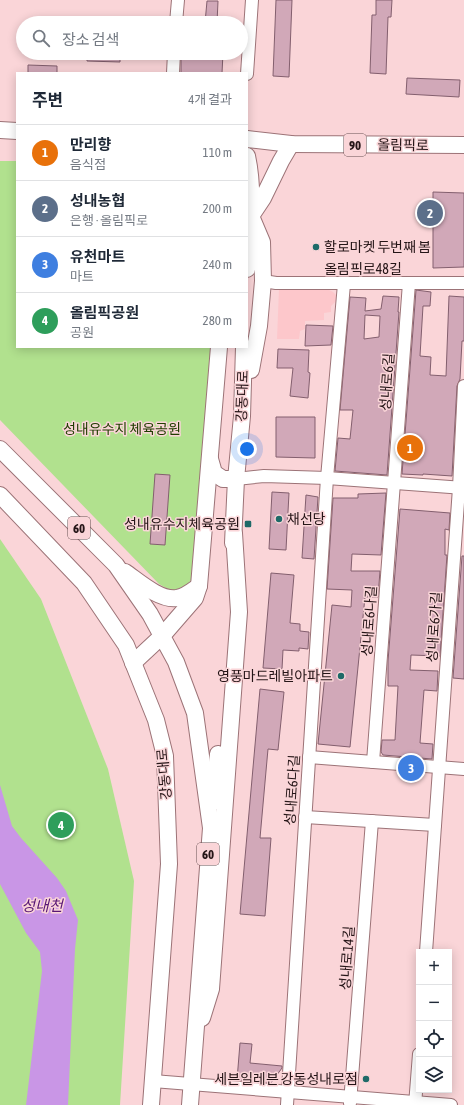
<!DOCTYPE html>
<html lang="ko">
<head>
<meta charset="utf-8">
<style>
  :root { --surface:#fff; --page:#f2f2f3; --text:#1f2937; --muted:#747a83; --line:#e0e1e3; --accent:#1e6a68 }
  body { margin:0; font-family:"Asap Condensed","Noto Sans KR",sans-serif; background:var(--page); color:var(--text) }
  .controls { position:absolute; right:12px; bottom:12px; display:grid; overflow:hidden; border-radius:0px; box-shadow:0 2px 10px #0003 }
  .controls button { width:36px; height:36px; display:grid; place-items:center; padding:0; border:0; border-bottom:1px solid var(--line); background:var(--surface); color:var(--text); font:20px sans-serif }
  .you { position:absolute; left:247px; top:449px; width:14px; height:14px; margin:-10px; border:3px solid #fff; border-radius:50%; background:#1a73e8; box-shadow:0 0 0 6px #1a73e833 }
  .badge { display:grid; place-items:center; width:26px; height:26px; border-radius:50%; background:var(--accent); color:#fff; font-size:13px; font-weight:700 }
  .pin { position:absolute; translate:-50% -50%; border:2px solid #fff; box-shadow:0 1px 4px #0006 }
  .list { margin:0; padding:0; list-style:none }
  h2 { display:flex; justify-content:space-between; align-items:center; height:52px; margin:0; padding:0 16px; font-size:17px }
  h2 small { font-size:13px; font-weight:400; color:var(--muted) }
  .list li { display:grid; grid-template-columns:26px 1fr auto; gap:12px; align-items:center; box-sizing:border-box; height:56px; padding:0 16px; border-top:1px solid var(--line) }
  .list b { display:block; font-size:15px; white-space:nowrap }
  .list p { margin:0; font-size:13px; white-space:nowrap; color:var(--muted) }
  .list em { font-size:13px; font-style:normal; color:var(--muted) }
  .icon { flex:none; width:22px; height:22px; fill:none; stroke:currentColor; stroke-width:2; stroke-linecap:round; stroke-linejoin:round }
  .map { position:relative; flex:none; width:464px; height:1105px; overflow:hidden }
  .search { position:absolute; background:var(--surface); box-shadow:0 2px 10px #0003; left:16px; top:16px; width:232px; height:44px; display:flex; align-items:center; gap:10px; box-sizing:border-box; padding:0 14px; border-radius:22px; color:var(--muted); font-size:15px }
  .panel { position:absolute; background:var(--surface); box-shadow:0 2px 10px #0003; left:16px; top:72px; width:232px; height:276px; border-radius:0px }
  .map>svg:first-child { display:block }
  .built { fill:#fdc7cb }
  .green { fill:#b1e18e }
  .water { fill:#c996e6 }
  .building { fill:#d1a8b8; stroke:#835f6e; fill-rule:evenodd }
  .lines { fill:none; stroke-linecap:round; stroke-linejoin:round }
  .minor-casing { stroke:#9c7377; stroke-width:14 }
  .major-casing { stroke:#9c7377; stroke-width:18 }
  .minor { stroke:#fff; stroke-width:12 }
  .major { stroke:#fff; stroke-width:16 }
  .poi-dot { fill:#1e6a68; stroke:#fad5d8; stroke-width:1.5 }
  .labels { text-anchor:middle; dominant-baseline:central; stroke-width:3; stroke-linejoin:round; paint-order:stroke }
  .shield { fill:#fad5d8; stroke:#654f51; stroke-width:1 }
  .shield-label { font-size:13px; font-weight:bold; fill:#251517 }
  .street-label { font-size:14px; fill:#251517; stroke:#fad5d8 }
  .poi-label { font-size:14px; fill:#251517; stroke:#fad5d8; text-anchor:end }
  .park-label { font-size:14px; fill:#203e00; stroke:#fad5d8 }
  .water-label { font-size:15px; font-style:italic; fill:#581675; stroke:#fad5d8 }
</style>
</head>
<body>
<div class="map">
<svg width="464" height="1105" viewBox="0 0 464 1105">
  <rect width="100%" height="100%" fill="#fad5d8"/>
  <path class="built" d="M279,289L329,290L333,292L336,295V301L331,306V312L324,313V320L305,321V329L300,331L299,339H277Z"/>
  <g class="green">
    <path d="M0,161H17V347H211L191,580C182,594 171,592 159,584L0,420Z"/>
    <path d="M0,539L41,599L108,769L134,881L120,1105H0Z"/>
  </g>
  <path class="water" d="M0,785L12,826L21,838L57,878L66,891L78,920L75,949L68,1105H26L42,971L40,952L26,933L0,884Z"/>
  <g class="building">
    <path d="M276,0H292L289,77L273,76Z"/>
    <path d="M376,0H392L391,17H388L386,74L370,73L372,15H376Z"/>
    <path d="M207,1H218L217,23H205Z"/>
    <path d="M87,53H120V62L87,61Z"/>
    <path d="M181,53H223L222,73H181Z"/>
    <path d="M28,65L57,66V73H28Z"/>
    <path d="M407,78L460,80L459,97L406,94Z"/>
    <path d="M433,192L464,193V267L433,268Z"/>
    <path d="M416,290L431,292L430,306H423L420,356L431,357L430,375L446,376L449,296L464,297V341H462L460,379L457,386L452,476L423,474V475L402,474Z"/>
    <path d="M383,296L399,297L398,312H399L387,475L335,471L338,438L350,439L353,410H340L350,297L366,298L365,311L381,309ZM365,315L380,316L379,337L364,339Z"/>
    <path d="M306,325L333,326L331,345L305,346Z"/>
    <path d="M278,349L309,350L308,372L310,373L308,398L290,396L293,368H277Z"/>
    <path d="M276,417H315V458L276,457Z"/>
    <path d="M155,474L170,475L165,545L150,544Z"/>
    <path d="M272,492L289,493L286,550L269,549Z"/>
    <path d="M386,493L381,555L352,554L351,571H380L378,597H365L350,747L318,744L332,605L351,607L352,590L327,589L333,498H358V494Z"/>
    <path d="M306,495L318,497L314,559L302,558Z"/>
    <path d="M400,509L450,513L449,530L445,529V555H447L440,656L411,655L410,670L438,671L437,691L424,690L420,743L433,744L432,759L383,755L381,752L382,740H395L398,686H388V661Z"/>
    <path d="M462,556H464V679L453,678Z"/>
    <path d="M271,573L294,575L290,623L300,624V631L309,632L308,649L299,648V651L283,650L282,669L263,668Z"/>
    <path d="M260,689L284,692L278,750L268,749L260,838H271L265,916L240,914Z"/>
    <path d="M240,1043L252,1044L250,1063L282,1066V1068L271,1083L237,1080Z"/>
  </g>
  <g class="lines">
    <g class="minor-casing">
      <g id="minor">
        <path d="M176,23L178,0"/>
        <path d="M173,73L174,53"/>
        <path d="M247,74L252,0"/>
        <path d="M263,281L276,283H464"/>
        <path d="M236,479L264,476L327,478L464,488"/>
        <path d="M309,757L464,769"/>
        <path d="M373,762L409,283"/>
        <path d="M305,817L435,825"/>
        <path d="M426,952L459,488L464,386"/>
        <path d="M153,1081L451,1105"/>
        <path d="M350,1103L372,821"/>
        <path d="M287,1105L327,478L344,284"/>
        <path d="M415,1105L419,1054"/>
      </g>
    </g>
    <g class="major-casing">
      <g id="major">
        <path d="M0,130L17,131"/>
        <path d="M247,139L291,144L464,145"/>
        <path d="M247,156C255,193 250,232 247,269"/>
        <path d="M251,370L259,326L263,281L262,242L251,216L263,198L281,161L291,144"/>
        <path d="M0,449L116,565L150,614L176,662L195,713L211,828L190,1105"/>
        <path d="M210,459L214,473L223,479H236"/>
        <path d="M0,495L84,583L126,645L156,720L165,756L169,864L151,1105"/>
        <path d="M233,543L236,479L242,416L244,347"/>
        <path d="M125,572C138,581 160,601 177,598C185,597 192,591 199,586"/>
        <path d="M133,663L162,636L195,598L199,586L219,347"/>
        <path d="M213,802L218,754"/>
        <path d="M202,1018L211,989L239,612L234,533"/>
      </g>
    </g>
    <use href="#minor" class="minor"/>
    <use href="#major" class="major"/>
  </g>
  <g class="poi-dot">
    <circle cx="316" cy="247" r="4"/>
    <circle cx="279" cy="519" r="4"/>
    <rect x="244" y="520" width="8" height="8" rx="2"/>
    <circle cx="341" cy="676" r="4"/>
    <circle cx="366" cy="1079" r="4"/>
  </g>
  <g class="labels">
    <g class="shield">
      <rect x="344" y="134" width="22" height="22" rx="3"/>
      <rect x="68" y="517" width="22" height="22" rx="3"/>
      <rect x="197" y="843" width="22" height="22" rx="3"/>
    </g>
    <g class="shield-label">
      <text x="355" y="145">90</text>
      <text x="79" y="528">60</text>
      <text x="208" y="854">60</text>
    </g>
    <g class="street-label">
      <text transform="translate(403 145) rotate(1)">올림픽로</text>
      <text x="363" y="269">올림픽로48길</text>
      <text transform="translate(387 382) rotate(-86)">성내로6길</text>
      <text transform="translate(242 396) rotate(-88)">강동대로</text>
      <text transform="translate(369 621) rotate(-86)">성내로6나길</text>
      <text transform="translate(434 627) rotate(-86)">성내로6가길</text>
      <text transform="translate(164 774) rotate(-95)">강동대로</text>
      <text transform="translate(292 790) rotate(-86)">성내로6다길</text>
      <text transform="translate(347 958) rotate(-86)">성내로14길</text>
    </g>
    <g class="poi-label">
      <text x="324" y="247" text-anchor="start">할로마켓 두번째 봄</text>
      <text x="287" y="519" text-anchor="start">채선당</text>
      <text x="240" y="524">성내유수지체육공원</text>
      <text x="333" y="676">영풍마드레빌아파트</text>
      <text x="358" y="1079">세븐일레븐 강동성내로점</text>
    </g>
    <g class="park-label">
      <text x="122" y="429">성내유수지 체육공원</text>
    </g>
    <g class="water-label">
      <text x="42" y="905">성내천</text>
    </g>
  </g>
</svg>
<div class="controls">
<button>+</button>
<button>−</button>
<button><svg class="icon" aria-label="locate" viewBox="0 0 24 24"><circle cx="12" cy="12" r="6"/><path d="M12 2v4M12 18v4M2 12h4M18 12h4"/></svg></button>
<button><svg class="icon" aria-label="layers" viewBox="0 0 24 24"><path d="M12 4l9 5-9 5-9-5zM3 14l9 5 9-5"/></svg></button>
</div>
<div class="you"></div>
<div class="pin badge" style="left:410px;top:448px;background:#e8710a">1</div>
<div class="pin badge" style="left:430px;top:213px;background:#5c6f8a">2</div>
<div class="pin badge" style="left:411px;top:768px;background:#3f7fe0">3</div>
<div class="pin badge" style="left:61px;top:825px;background:#2e9e5b">4</div>
<div class="search"><svg class="icon" aria-label="search" viewBox="0 0 24 24"><circle cx="10" cy="10" r="6"/><path d="M15 15l6 6"/></svg>장소 검색</div>
<section class="panel">
<h2>주변<small>4개 결과</small></h2>
<ul class="list">
<li><span class="badge" style="background:#e8710a">1</span><div><b>만리향</b><p>음식점</p></div><em>110 m</em></li>
<li><span class="badge" style="background:#5c6f8a">2</span><div><b>성내농협</b><p>은행 · 올림픽로</p></div><em>200 m</em></li>
<li><span class="badge" style="background:#3f7fe0">3</span><div><b>유천마트</b><p>마트</p></div><em>240 m</em></li>
<li><span class="badge" style="background:#2e9e5b">4</span><div><b>올림픽공원</b><p>공원</p></div><em>280 m</em></li>
</ul>
</section>
</div>
</body>
</html>
